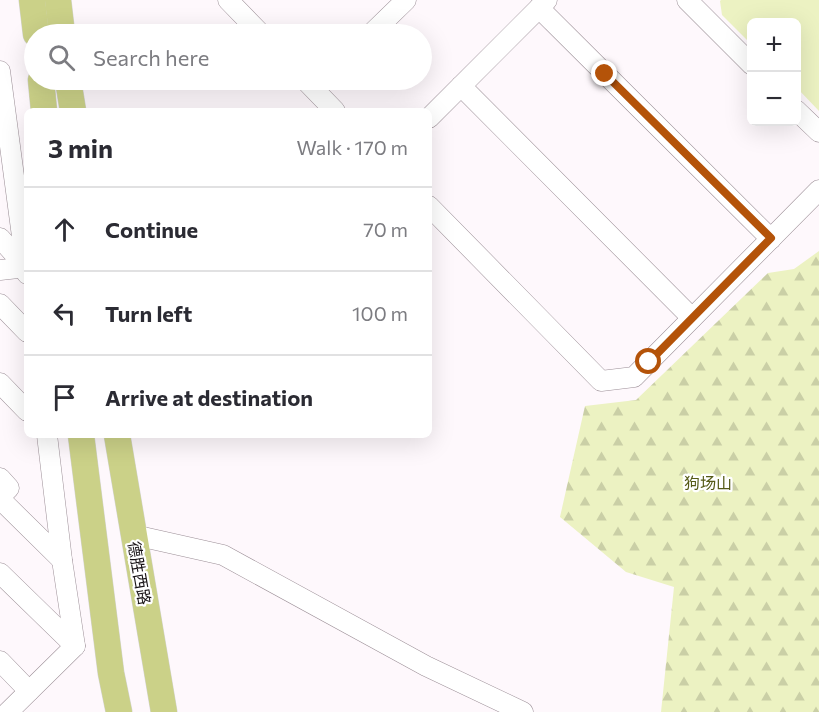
<!DOCTYPE html>
<html lang="en">
<head>
<meta charset="utf-8">
<style>
  :root { --surface:#fff; --page:#f7f7f7; --text:#2b2b33; --muted:#7c7c81; --line:#e1e1e2 }
  body { margin:0; font-family:Commissioner,"Noto Sans SC",sans-serif; background:var(--page); color:var(--text) }
  .controls { position:absolute; right:18px; top:18px; display:grid; overflow:hidden; border-radius:9px; box-shadow:0 6px 24px #0002 }
  .controls button { width:54px; height:54px; display:grid; place-items:center; padding:0; border:0; border-bottom:2px solid var(--line); background:var(--surface); color:var(--text); font:30px sans-serif }
  .stop { position:absolute; width:18px; height:18px; margin:-14px; border:4px solid #b45309; border-radius:50%; background:#fff }
  .stop.end { background:#b45309; border-color:#fff; box-shadow:0 2px 6px #0008 }
  .list { margin:0; padding:0; list-style:none }
  h2 { display:flex; justify-content:space-between; align-items:center; height:78px; margin:0; padding:0 24px; font-size:26px }
  h2 small { font-size:20px; font-weight:400; color:var(--muted) }
  .list li { display:grid; grid-template-columns:39px 1fr auto; gap:18px; align-items:center; box-sizing:border-box; height:84px; padding:0 24px; border-top:2px solid var(--line) }
  .list b { display:block; font-size:22px; white-space:nowrap }
  .list em { font-size:20px; font-style:normal; color:var(--muted) }
  .icon { flex:none; width:33px; height:33px; fill:none; stroke:currentColor; stroke-width:2; stroke-linecap:round; stroke-linejoin:round }
  .map { position:relative; flex:none; width:819px; height:712px; overflow:hidden }
  .search { position:absolute; background:var(--surface); box-shadow:0 6px 24px #0002; left:24px; top:24px; width:408px; height:66px; display:flex; align-items:center; gap:15px; box-sizing:border-box; padding:0 21px; border-radius:33px; color:var(--muted); font-size:22px }
  .panel { position:absolute; background:var(--surface); box-shadow:0 6px 24px #0002; left:24px; top:108px; width:408px; height:330px; border-radius:9px }
  .map>svg:first-child { display:block }
  .forest { fill:url(#forest-firs) }
  .park { fill:#ecf2c2 }
  .lines { fill:none; stroke-linecap:round; stroke-linejoin:round }
  .minor-casing { stroke:#9c8f97; stroke-width:21 }
  .major-casing { stroke:#d5d5d5; stroke-width:27 }
  .minor { stroke:#fff; stroke-width:20 }
  .major { stroke:#cbd188; stroke-width:26 }
  .route { stroke:#b45309; stroke-width:8 }
  .labels { text-anchor:middle; dominant-baseline:central; stroke-width:4.5; stroke-linejoin:round; paint-order:stroke }
  .park-label { font-size:16px; fill:#555a17; stroke:#fff }
  .street-label { font-size:16px; fill:#181316; stroke:#fff }
</style>
</head>
<body>
<div class="map">
<svg width="819" height="712" viewBox="0 0 819 712">
  <defs>
    <pattern id="forest-firs" width="22" height="20" patternUnits="userSpaceOnUse" patternTransform="scale(1.5)"><rect width="22" height="20" fill="#ecf2c2"/><path d="M5 1l3.5 6h-7zM16 11l3.5 6h-7z" fill="#cacfa6"/></pattern>
  </defs>
  <rect width="100%" height="100%" fill="#fef8fc"/>
  <path class="forest" d="M819,251V712H661L674,587L626,572L560,517L585,406L636,400L768,273L794,269Z"/>
  <path class="park" d="M721,0H819V111L797,88L796,22H752L751,44L722,15L720,1Z"/>
  <g class="lines">
    <g class="minor-casing">
      <g id="minor">
        <path d="M228,0L261,34"/>
        <path d="M687,0L752,65"/>
        <path d="M539,8L771,239"/>
        <path d="M371,34L406,0"/>
        <path d="M0,71L27,274"/>
        <path d="M305,80L335,111"/>
        <path d="M461,86L692,318"/>
        <path d="M796,110L819,132"/>
        <path d="M429,118L547,0"/>
        <path d="M429,206L601,381L634,377L819,190"/>
        <path d="M0,238L26,267"/>
        <path d="M0,270L27,267"/>
        <path d="M0,304L27,332"/>
        <path d="M0,383L27,411"/>
        <path d="M0,478L9,488L0,497"/>
        <path d="M0,499L62,560"/>
        <path d="M134,535L223,555L426,666L523,712"/>
        <path d="M0,573L75,646"/>
        <path d="M0,661L29,691"/>
        <path d="M8,712L75,646L62,560L47,435"/>
      </g>
    </g>
    <g class="major-casing">
      <g id="major">
        <path d="M32,0L36,34"/>
        <path d="M58,0L62,34"/>
        <path d="M41,80L44,111"/>
        <path d="M68,80L73,111"/>
        <path d="M81,435L111,673L119,712"/>
        <path d="M117,435L164,712"/>
      </g>
    </g>
    <use href="#minor" class="minor"/>
    <use href="#major" class="major"/>
  </g>
  <g class="lines">
    <path class="route" d="M605,74L771,238L649,362"/>
  </g>
  <g class="labels">
    <g class="park-label">
      <text x="708" y="482">狗场山</text>
    </g>
    <g class="street-label">
      <text transform="translate(140 573) rotate(80)">德胜西路</text>
    </g>
  </g>
</svg>
<div class="controls">
<button>+</button>
<button>−</button>
</div>
<div class="stop" style="left:649px;top:362px"></div>
<div class="stop end" style="left:605px;top:74px"></div>
<div class="search"><svg class="icon" aria-label="search" viewBox="0 0 24 24"><circle cx="10" cy="10" r="6"/><path d="M15 15l6 6"/></svg>Search here</div>
<section class="panel">
<h2>3 min<small>Walk · 170 m</small></h2>
<ul class="list">
<li><svg class="icon" aria-label="ahead" viewBox="0 0 24 24"><path d="M12 20V5M6 11l6-6 6 6"/></svg><div><b>Continue</b></div><em>70 m</em></li>
<li><svg class="icon" aria-label="left" viewBox="0 0 24 24"><path d="M17 20v-9H6M10 6l-5 5 5 5"/></svg><div><b>Turn left</b></div><em>100 m</em></li>
<li><svg class="icon" aria-label="arrive" viewBox="0 0 24 24"><path d="M6 21V4h12l-3 4 3 4H6"/></svg><div><b>Arrive at destination</b></div></li>
</ul>
</section>
</div>
</body>
</html>
